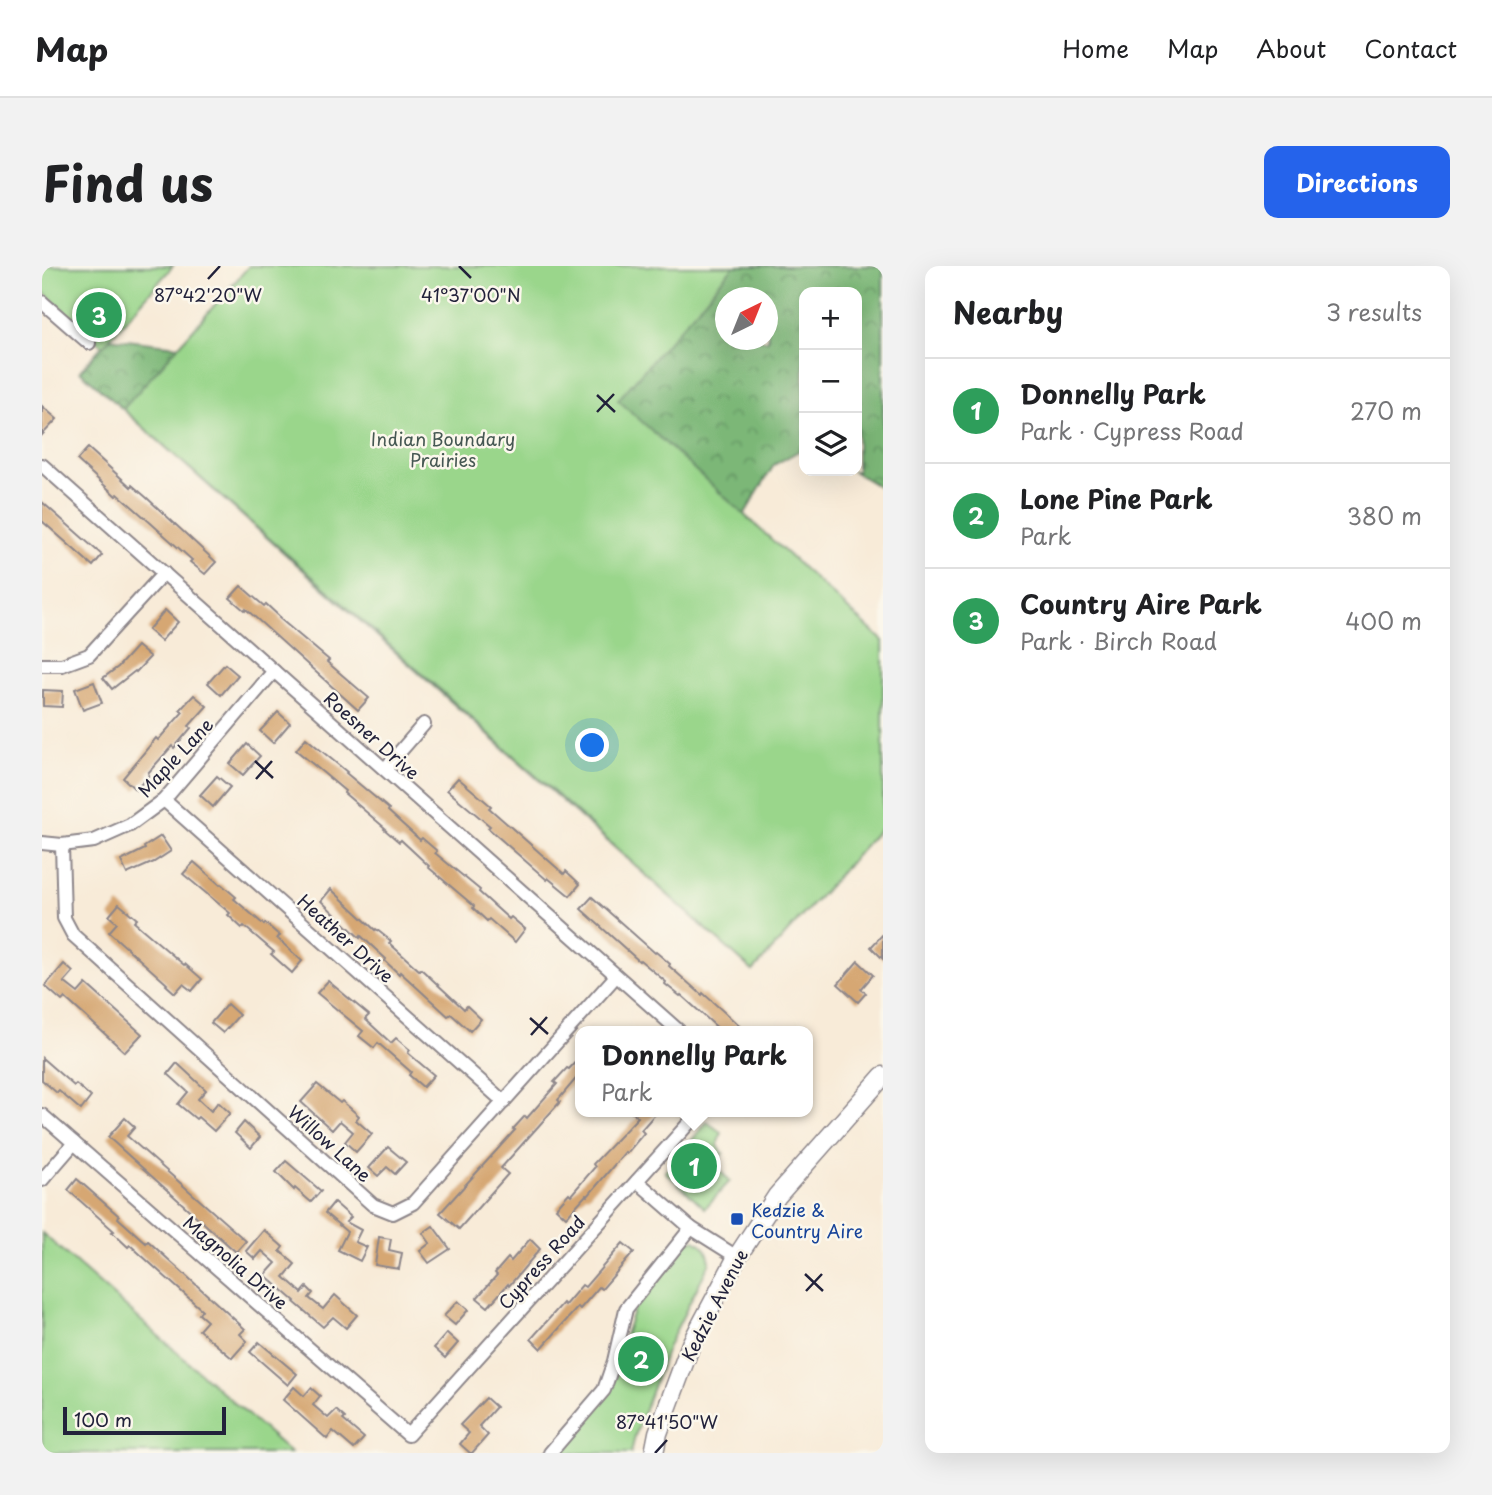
<!DOCTYPE html>
<html lang="en">
<head>
<meta charset="utf-8">
<style>
  :root { --surface:#fff; --page:#f2f2f2; --text:#202124; --muted:#757577; --line:#e0e0e0; --accent:#2563eb }
  body { margin:0; font-family:"Playpen Sans",sans-serif; background:var(--page); color:var(--text) }
  .controls { position:absolute; right:21px; top:21px; display:grid; overflow:hidden; border-radius:14px; box-shadow:0 7px 28px #0002 }
  .controls button { width:63px; height:63px; display:grid; place-items:center; padding:0; border:0; border-bottom:2px solid var(--line); background:var(--surface); color:var(--text); font:35px sans-serif }
  .compass { position:absolute; left:673px; top:21px; width:63px; height:63px; border-radius:50%; background:var(--surface); box-shadow:0 7px 28px #0002; rotate:43deg }
  .scale { position:absolute; left:21px; bottom:18px; width:163px; box-sizing:border-box; padding-left:7px; border:4px solid #22223b; border-top:0; font-size:19px; line-height:24px; white-space:nowrap; color:#22223b; -webkit-text-stroke:5px #fbf7ec; paint-order:stroke }
  .you { position:absolute; left:551px; top:480px; width:24px; height:24px; margin:-18px; border:5px solid #fff; border-radius:50%; background:#1a73e8; box-shadow:0 0 0 10px #1a73e833 }
  .badge { display:grid; place-items:center; width:46px; height:46px; border-radius:50%; background:var(--accent); color:#fff; font-size:23px; font-weight:700 }
  .pin { position:absolute; translate:-50% -50%; border:4px solid #fff; box-shadow:0 2px 7px #0006 }
  .popup { position:absolute; left:533px; top:760px; width:238px; height:91px; box-sizing:border-box; display:grid; place-content:center; border-radius:14px; background:var(--surface); filter:drop-shadow(0 2px 5px #0005); font-size:23px; white-space:nowrap; color:var(--muted) }
  .popup b { font-size:26px; color:var(--text) }
  .popup::after { content:''; position:absolute; left:50%; top:100%; margin-left:-14px; border:14px solid transparent; border-top-color:var(--surface) }
  .list { margin:0; padding:0; list-style:none }
  h2 { display:flex; justify-content:space-between; align-items:center; height:91px; margin:0; padding:0 28px; font-size:30px }
  h2 small { font-size:23px; font-weight:400; color:var(--muted) }
  .list li { display:grid; grid-template-columns:46px 1fr auto; gap:21px; align-items:center; box-sizing:border-box; height:105px; padding:0 28px; border-top:2px solid var(--line) }
  .list b { display:block; font-size:26px; white-space:nowrap }
  .list p { margin:0; font-size:23px; white-space:nowrap; color:var(--muted) }
  .list em { font-size:23px; font-style:normal; color:var(--muted) }
  .icon { flex:none; width:38px; height:38px; fill:none; stroke:currentColor; stroke-width:2; stroke-linecap:round; stroke-linejoin:round }
  .map { position:relative; flex:none; width:841px; height:1187px; overflow:hidden; border-radius:14px }
  header { display:flex; align-items:center; gap:42px; box-sizing:border-box; height:98px; padding:0 35px; background:var(--surface); border-bottom:2px solid var(--line) }
  header strong { font-size:33px }
  nav { display:flex; gap:38px; margin-inline-start:auto; font-size:24px }
  .intro { display:flex; align-items:center; justify-content:space-between; box-sizing:border-box; height:168px; padding:0 42px }
  h1 { margin:0; font-size:49px }
  .button { padding:18px 32px; border-radius:14px; background:var(--accent); color:#fff; font-size:24px; font-weight:700 }
  main { display:flex; gap:42px; padding:0 42px }
  aside { flex:1; background:var(--surface); border-radius:14px; box-shadow:0 7px 28px #0002 }
  .map>svg:first-child { display:block }
  .forest { fill:url(#forest-crowns); stroke:#4e6c59; stroke-width:2; fill-rule:evenodd }
  .park { fill:#9ad68b; stroke:#5e7c63; stroke-width:2 }
  .building { fill:#d6a773 }
  .lines { fill:none; stroke-linecap:round; stroke-linejoin:round }
  .minor-casing { stroke:#8d868a; stroke-width:16 }
  .secondary-casing { stroke:#8d868a; stroke-width:21 }
  .minor { stroke:#fff; stroke-width:12 }
  .secondary { stroke:#fff; stroke-width:18 }
  .ticks { fill:none; stroke:#22223b; stroke-width:2.5 }
  .transit-dot { fill:#1a4fb4; stroke:#fbf7ec; stroke-width:2.5 }
  .labels { text-anchor:middle; dominant-baseline:central; stroke-width:5; stroke-linejoin:round; paint-order:stroke }
  .park-label { font-size:18px; fill:#465853; stroke:#fbf7ec }
  .street-label { font-size:18px; fill:#22223b; stroke:#fbf7ec }
  .transit-label { font-size:18px; fill:#164399; stroke:#fbf7ec; text-anchor:start }
  .ticks-label { font-size:18px; text-anchor:middle; fill:#22223b; stroke:#fbf7ec; stroke-width:5; stroke-linejoin:round; paint-order:stroke }
</style>
</head>
<body>
<header>
<strong>Map</strong>
<nav><a>Home</a><a>Map</a><a>About</a><a>Contact</a></nav>
</header>
<div class="intro"><h1>Find us</h1><a class="button">Directions</a></div>
<main>
<div class="map">
<svg width="841" height="1187" viewBox="0 0 841 1187">
  <defs>
    <pattern id="forest-crowns" width="20" height="18" patternUnits="userSpaceOnUse" patternTransform="scale(1.75)"><rect width="20" height="18" fill="#7bb777"/><path d="M2 6a3 3 0 1 1 6 0M12 15a3 3 0 1 1 6 0" fill="none" stroke="#649463"/></pattern>
  </defs>
  <rect width="100%" height="100%" fill="#fbf7ec"/>
  <filter id="ink" filterUnits="userSpaceOnUse"><feTurbulence type="fractalNoise" baseFrequency=".0143" numOctaves="2"/><feDisplacementMap in="SourceGraphic" scale="14" xChannelSelector="R" yChannelSelector="G"/><feConvolveMatrix kernelMatrix="1 2 1 2 8 2 1 2 1" color-interpolation-filters="sRGB"/></filter>
  <filter id="wash" filterUnits="userSpaceOnUse"><feTurbulence type="fractalNoise" baseFrequency=".00686" numOctaves="4" result="noise"/><feDisplacementMap in="SourceGraphic" scale="28" xChannelSelector="R" yChannelSelector="G"/><feGaussianBlur stdDeviation="1.57" result="paint"/><feColorMatrix in="noise" values="0 0 0 0 0 0 0 0 0 0 0 0 0 0 0 0 0 1.4 0 .05"/><feComposite in="paint" operator="in"/></filter>
  <g filter="url(#wash)">
    <rect width="100%" height="100%" fill="#f8ebd8"/>
    <path class="forest" d="M655,0H841V223L811,205H815V26H762V182L732,199L702,249L841,375V559L711,705L38,105L67,72L136,80L570,154L565,107ZM684,32H726V74H684Z"/>
    <g class="park">
      <path d="M0,0H131L61,80L0,25Z"/>
      <path d="M207,0H692L576,134L841,375V559L711,705L403,428L81,143Z"/>
      <path d="M665,856L680,867C675,876 674,879 681,887L675,896L677,904L688,915L663,942L623,906Z"/>
      <path d="M0,967L249,1187H0Z"/>
      <path d="M653,974C663,980 666,984 668,996L626,1080L593,1170L589,1187H515L567,1125L575,1106L581,1075L591,1045L602,1024L637,981L647,975Z"/>
    </g>
    <g id="blocks">
      <g class="building">
        <path d="M0,140L15,153L0,169Z"/>
        <path d="M46,182L89,221L90,219L105,232L174,296L163,308L148,296L150,294L102,251L76,228L74,230L35,194Z"/>
        <path d="M0,236L60,289L51,300L0,255Z"/>
        <path d="M199,320L222,340L224,338L238,351L237,352L287,394L285,396L327,432L316,444L204,343L203,345L188,332Z"/>
        <path d="M123,344L136,356L119,375L106,364Z"/>
        <path d="M95,380L108,391L94,406L93,405L70,423L61,412L76,401Z"/>
        <path d="M183,398L196,409L179,429L166,417Z"/>
        <path d="M52,416L60,437L41,444L33,423Z"/>
        <path d="M1,424L21,425L20,441L1,440Z"/>
        <path d="M152,429L165,440L147,460L149,462L132,482L130,480L106,507L107,509L94,524L81,512L114,472L116,474L141,446L138,444Z"/>
        <path d="M236,446L248,457L231,477L218,465Z"/>
        <path d="M264,472L305,506L304,507L347,543L346,545L378,574L380,572L395,585L393,587L438,624L437,626L467,653L469,651L483,663L473,676L447,653L445,655L431,642L432,640L386,601L387,600L359,574L357,576L342,563L343,562L302,527L303,525L254,484Z"/>
        <path d="M205,478L218,490L201,509L188,498Z"/>
        <path d="M175,510L188,521L171,541L158,529Z"/>
        <path d="M416,512L449,540L447,542L522,608L524,605L538,618L528,630L506,612L505,614L446,562L448,560L405,524Z"/>
        <path d="M119,570L129,585L112,596L85,608L79,595L103,583L102,581Z"/>
        <path d="M152,596L178,619L179,618L194,631L192,633L222,659L223,657L238,670L235,672L260,695L250,707L229,688L232,686L202,660L200,662L186,649L188,647L141,608Z"/>
        <path d="M289,623L333,664L334,663L349,675L347,677L377,704L379,703L422,743L425,740L439,753L428,765L409,748L406,750L358,706L357,708L343,695L344,693L319,670L318,672L279,635Z"/>
        <path d="M550,631L613,687L614,686L628,698L627,700L660,729L661,727L703,765H679L639,729L638,730L623,718L624,716L598,694L597,695L539,643Z"/>
        <path d="M77,638L95,653L92,656L142,699L143,698L160,713L150,725L141,718L133,727L124,719L125,718L67,666L75,657L67,650Z"/>
        <path d="M841,668V693L829,681Z"/>
        <path d="M816,695L831,709L819,723L824,727L816,736L796,718Z"/>
        <path d="M22,698L31,706L22,716L36,727L44,718L100,768L83,786L23,732L20,735L3,720Z"/>
        <path d="M286,715L327,749L323,753L349,777L354,772L368,784L366,787L392,809L381,821L367,809L369,806L336,777L332,782L317,770L321,765L275,727Z"/>
        <path d="M185,738L197,749L181,767L169,757Z"/>
        <path d="M538,791V808L516,834L518,836L459,902L466,908L417,963L398,947L473,864L471,863L483,850L485,852L515,818L512,816L525,802L527,803Z"/>
        <path d="M0,792L32,820L34,818L49,831L39,844L17,825L15,827L0,814Z"/>
        <path d="M135,797L164,824L156,833L169,845L176,836L188,847L172,865L156,851L154,853L136,838L146,826L126,808Z"/>
        <path d="M275,818L298,837L300,835L317,850L314,854L330,868L314,886L303,876L311,866L298,855L290,864L259,836Z"/>
        <path d="M590,846H615L599,864L602,867L585,887L583,886L546,930L544,929L524,951L514,942L527,927L529,929L553,901L551,898L596,851Z"/>
        <path d="M83,852L93,861L85,870L204,975L194,986L66,871Z"/>
        <path d="M202,856L218,871L209,882L193,867Z"/>
        <path d="M346,881L364,896L353,908L345,901L336,910L327,902Z"/>
        <path d="M244,895L279,925L269,936L253,922L252,924L234,906Z"/>
        <path d="M35,913L77,950L76,952L104,977L106,975L203,1063L198,1068L205,1075L190,1092L157,1064L165,1055L157,1048L160,1044L88,979L86,981L70,966L72,965L26,924Z"/>
        <path d="M292,936L309,951L304,956L319,964L313,976L325,981L318,995L296,984L305,966L283,947Z"/>
        <path d="M391,960L408,983L387,997L378,985L388,977L381,967Z"/>
        <path d="M222,964L241,981L238,985L253,998L242,1011L260,1027L265,1021L271,1027L267,1032L281,1043L293,1029L315,1049L304,1062L291,1051L281,1061L252,1036L253,1035L223,1009L234,997L220,985L213,993L204,985Z"/>
        <path d="M337,971L349,973L347,984L360,987L357,1003L333,999Z"/>
        <path d="M488,973L498,983L467,1020L466,1018L446,1041L435,1032L455,1009L453,1007L466,992L469,995Z"/>
        <path d="M581,977L592,986L560,1023L557,1021L538,1043L536,1041L499,1083L489,1073L521,1037L523,1039L540,1019L543,1021Z"/>
        <path d="M416,1035L426,1044L413,1059L402,1050Z"/>
        <path d="M405,1067L416,1077L403,1092L392,1082Z"/>
        <path d="M217,1076L255,1108L246,1119L208,1086Z"/>
        <path d="M252,1121L262,1130L269,1122L278,1130L271,1139L286,1152L294,1144L303,1152L301,1154L322,1172L312,1183L291,1165L285,1173L241,1134Z"/>
        <path d="M444,1132L454,1141L437,1160L446,1169L430,1187H428L418,1178L427,1167L418,1159Z"/>
      </g>
    </g>
  </g>
  <g filter="url(#ink)">
    <use href="#blocks" fill-opacity="0" stroke="#8d868a" stroke-width="2"/>
    <g class="lines">
      <g class="minor-casing">
        <g id="minor">
          <path d="M0,36L47,77"/>
          <path d="M0,199L637,765"/>
          <path d="M0,399H20L47,389L122,307"/>
          <path d="M343,503L382,458"/>
          <path d="M122,534L462,836"/>
          <path d="M0,577L20,579L52,575L88,559L122,534L232,405"/>
          <path d="M20,579L22,652L31,669L331,939L351,947L371,937L574,710"/>
          <path d="M0,849L366,1169L657,846"/>
          <path d="M0,914L32,877"/>
          <path d="M595,915L649,962L695,991"/>
          <path d="M508,1187L562,1124L572,1095L584,1043L649,962"/>
        </g>
      </g>
      <g class="secondary-casing">
        <path id="secondary" d="M612,1187L616,1167L649,1078L695,991L735,930L841,810"/>
      </g>
      <use href="#minor" class="minor"/>
      <use href="#secondary" class="secondary"/>
    </g>
  </g>
  <path class="ticks" d="M417,0L429,12M166,13L178,0M555,129L573,146M555,146L572,128M213,495L231,512M214,513L230,495M488,752L506,768M489,769L505,751M763,1008L781,1025M764,1025L780,1008M613,1187L625,1174"/>
  <rect class="transit-dot" x="688" y="946" width="14" height="14" rx="3.5"/>
  <g class="labels">
    <g class="park-label">
      <text x="401" y="172">Indian Boundary<tspan x="401" dy="21">Prairies</tspan></text>
    </g>
    <g class="street-label">
      <text transform="translate(330 469) rotate(42)">Roesner Drive</text>
      <text transform="translate(133 491) rotate(-47)">Maple Lane</text>
      <text transform="translate(304 672) rotate(42)">Heather Drive</text>
      <text transform="translate(288 877) rotate(42)">Willow Lane</text>
      <text transform="translate(194 996) rotate(41)">Magnolia Drive</text>
      <text transform="translate(499 996) rotate(-48)">Cypress Road</text>
      <text transform="translate(672 1039) rotate(-63)">Kedzie Avenue</text>
    </g>
    <g class="transit-label">
      <text x="709" y="943">Kedzie &amp;<tspan x="709" dy="21">Country Aire</tspan></text>
    </g>
  </g>
  <g class="ticks-label">
    <text x="429" y="36">41°37'00"N</text>
    <text x="166" y="36">87°42'20"W</text>
    <text x="625" y="1163">87°41'50"W</text>
  </g>
</svg>
<div class="controls">
<button>+</button>
<button>−</button>
<button><svg class="icon" aria-label="layers" viewBox="0 0 24 24"><path d="M12 4l9 5-9 5-9-5zM3 14l9 5 9-5"/></svg></button>
</div>
<svg class="compass" viewBox="-18 -18 36 36"><path d="M0-13l5 13h-10z" fill="#e53935"/><path d="M0 13l5-13h-10z" fill="#757577"/></svg>
<div class="scale">100 m</div>
<div class="you"></div>
<div class="pin badge" style="left:652px;top:900px;background:#2e9e5b">1</div>
<div class="popup"><b>Donnelly Park</b>Park</div>
<div class="pin badge" style="left:599px;top:1093px;background:#2e9e5b">2</div>
<div class="pin badge" style="left:57px;top:49px;background:#2e9e5b">3</div>
</div>
<aside>
<h2>Nearby<small>3 results</small></h2>
<ul class="list">
<li><span class="badge" style="background:#2e9e5b">1</span><div><b>Donnelly Park</b><p>Park · Cypress Road</p></div><em>270 m</em></li>
<li><span class="badge" style="background:#2e9e5b">2</span><div><b>Lone Pine Park</b><p>Park</p></div><em>380 m</em></li>
<li><span class="badge" style="background:#2e9e5b">3</span><div><b>Country Aire Park</b><p>Park · Birch Road</p></div><em>400 m</em></li>
</ul>
</aside>
</main>
</body>
</html>
